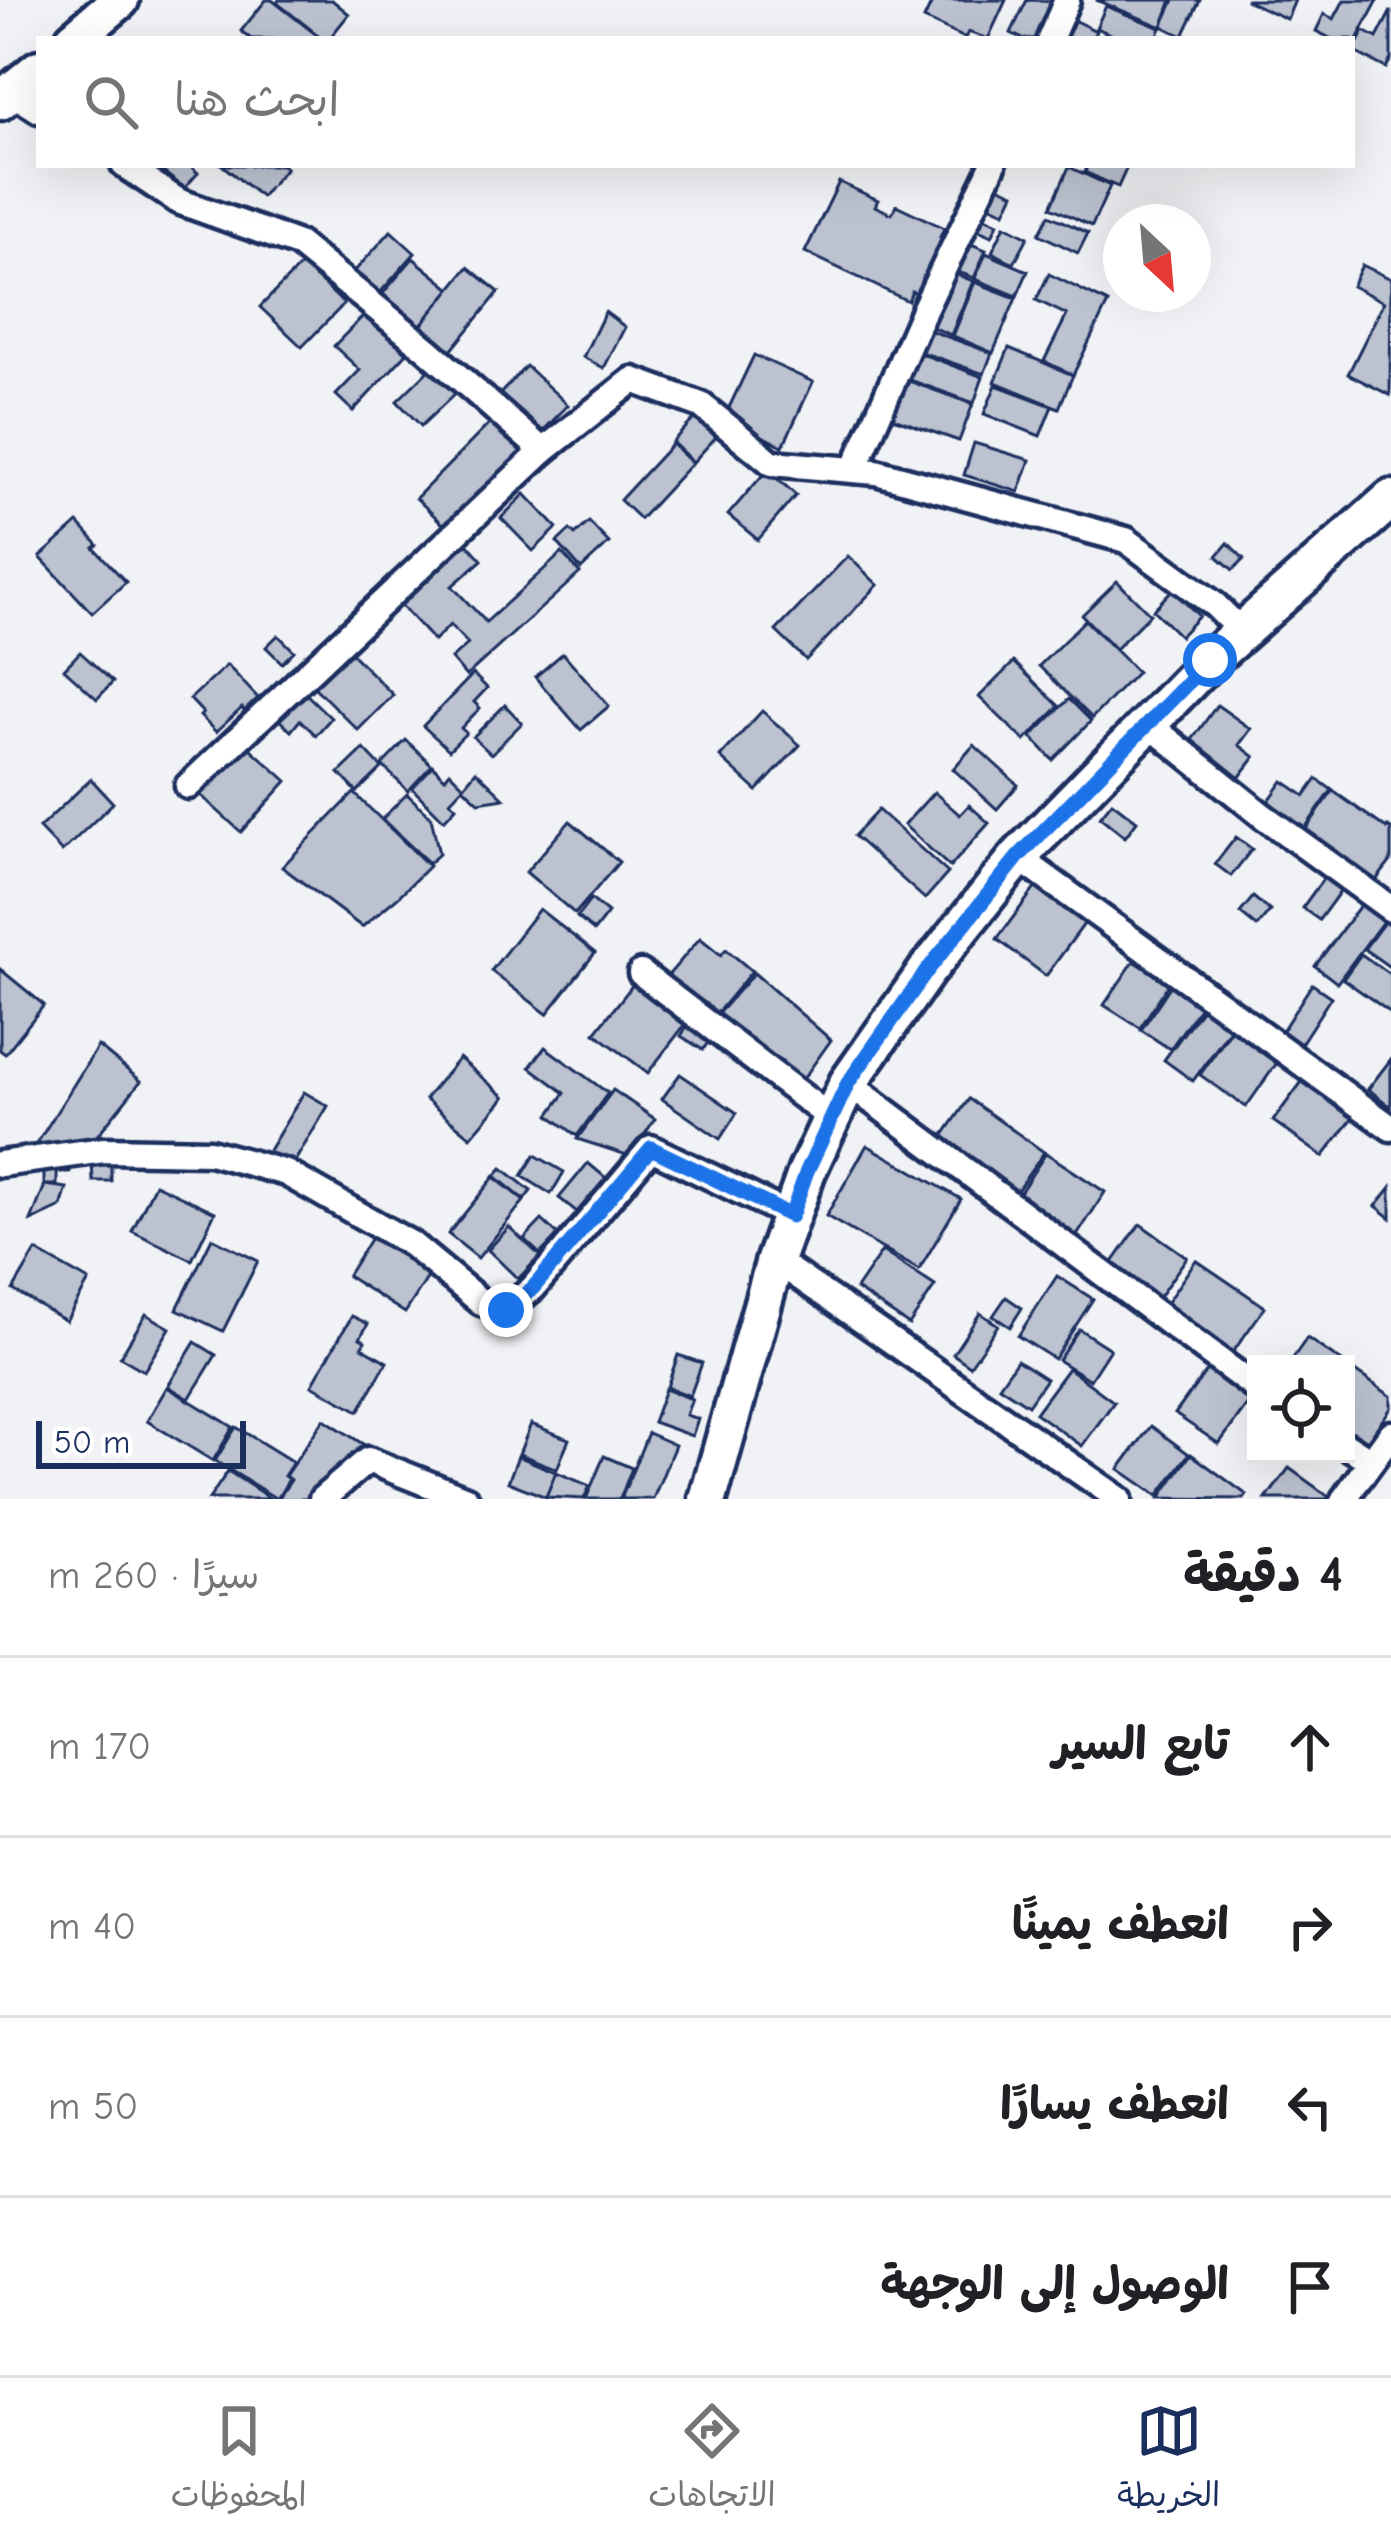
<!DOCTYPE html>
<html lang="ar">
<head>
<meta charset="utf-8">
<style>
  :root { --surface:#fff; --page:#f6f6f6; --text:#202124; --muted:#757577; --line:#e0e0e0; --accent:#1b2f5e }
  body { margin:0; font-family:"Comic Neue","Playpen Sans Arabic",sans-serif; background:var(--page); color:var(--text); direction:rtl }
  .controls { position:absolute; right:36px; bottom:36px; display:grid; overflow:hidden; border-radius:0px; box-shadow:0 12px 48px #0002 }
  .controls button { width:108px; height:108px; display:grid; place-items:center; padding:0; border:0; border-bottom:3px solid var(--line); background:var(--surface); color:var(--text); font:60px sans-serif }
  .compass { position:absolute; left:1103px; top:204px; width:108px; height:108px; border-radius:50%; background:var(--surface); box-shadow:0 12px 48px #0002; rotate:154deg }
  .scale { position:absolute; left:36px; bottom:30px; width:210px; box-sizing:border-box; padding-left:12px; border:6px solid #1b2f5e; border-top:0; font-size:33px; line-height:42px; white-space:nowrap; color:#1b2f5e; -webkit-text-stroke:9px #fff; paint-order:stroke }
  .stop { position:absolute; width:36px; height:36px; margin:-27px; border:9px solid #1a73e8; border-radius:50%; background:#fff }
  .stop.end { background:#1a73e8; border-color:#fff; box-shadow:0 3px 12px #0008 }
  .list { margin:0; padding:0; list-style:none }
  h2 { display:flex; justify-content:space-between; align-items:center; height:156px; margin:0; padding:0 48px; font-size:51px }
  h2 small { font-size:39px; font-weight:400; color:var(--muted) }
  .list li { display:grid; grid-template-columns:78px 1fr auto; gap:36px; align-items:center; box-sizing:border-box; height:180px; padding:0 48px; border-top:3px solid var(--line) }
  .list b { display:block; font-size:45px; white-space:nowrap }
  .list em { font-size:39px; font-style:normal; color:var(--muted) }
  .icon { flex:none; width:66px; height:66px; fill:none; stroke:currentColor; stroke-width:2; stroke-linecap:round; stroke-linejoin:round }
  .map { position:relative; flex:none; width:1391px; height:1499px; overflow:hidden; direction:ltr }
  .search { position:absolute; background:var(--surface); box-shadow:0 12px 48px #0002; left:36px; right:36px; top:36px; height:132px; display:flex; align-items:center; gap:30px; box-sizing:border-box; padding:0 42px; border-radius:0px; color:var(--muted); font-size:45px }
  .sheet { height:876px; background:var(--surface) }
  nav { display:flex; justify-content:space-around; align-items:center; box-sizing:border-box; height:168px; border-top:3px solid var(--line); background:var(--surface); font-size:33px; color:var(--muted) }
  nav a { display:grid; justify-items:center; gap:6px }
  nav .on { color:var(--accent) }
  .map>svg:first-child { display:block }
  .building { fill:#bcc2d0; stroke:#1b2f5e; stroke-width:3 }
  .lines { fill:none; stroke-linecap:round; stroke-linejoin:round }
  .street-casing { stroke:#1b2f5e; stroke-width:33 }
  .secondary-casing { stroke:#1b2f5e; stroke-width:45 }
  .street { stroke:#fff; stroke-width:24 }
  .secondary { stroke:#fff; stroke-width:36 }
  .route { stroke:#1a73e8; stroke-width:15 }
</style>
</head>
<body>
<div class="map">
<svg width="1391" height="1499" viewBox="0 0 1391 1499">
  <rect width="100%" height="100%" fill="#f1f2f5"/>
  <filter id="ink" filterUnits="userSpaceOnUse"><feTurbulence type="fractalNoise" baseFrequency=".00833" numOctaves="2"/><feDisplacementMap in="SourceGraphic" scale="24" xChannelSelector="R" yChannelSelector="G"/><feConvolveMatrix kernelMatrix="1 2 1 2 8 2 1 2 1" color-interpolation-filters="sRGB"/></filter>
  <g filter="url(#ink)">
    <g class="building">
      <path d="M266,0H272L322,39H251L241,31Z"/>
      <path d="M279,0H332L349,14L329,39H323L277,3Z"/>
      <path d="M933,0H1006L988,39L968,32L965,38L924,19Z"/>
      <path d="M1027,0L1057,1L1038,39H1023L1011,33Z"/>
      <path d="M1096,0H1172L1162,27Z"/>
      <path d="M1174,0H1200L1183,36L1162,26Z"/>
      <path d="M1245,0H1295L1287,19Z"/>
      <path d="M1344,0H1378L1352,49V39H1332L1316,31L1324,14L1334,19Z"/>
      <path d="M1106,6L1161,28L1156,39H1122L1096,28Z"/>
      <path d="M1391,11V59L1386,68L1353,51L1364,31L1377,38Z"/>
      <path d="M1069,18L1096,31L1092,39H1059Z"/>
      <path d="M155,165H189L198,173L184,189Z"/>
      <path d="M222,165H282L286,168L261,197Z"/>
      <path d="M1088,165H1128L1118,187L1085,172Z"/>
      <path d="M1069,167L1110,186L1092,226L1051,207Z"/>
      <path d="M839,182L878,200L875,206L892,214L896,205L944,228L940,237L944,239L918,294L912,291L908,301L805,252Z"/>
      <path d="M994,184L1014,193L1005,212L985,203Z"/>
      <path d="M977,214L998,223L992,236L971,227Z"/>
      <path d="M1049,215L1088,233L1078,253L1039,234Z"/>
      <path d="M1005,225L1028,237L1014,263L992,252Z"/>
      <path d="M391,231L415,253L378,295L353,273Z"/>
      <path d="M964,241L986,250L974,278L953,270Z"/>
      <path d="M986,253L1028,271L1017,296L975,279Z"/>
      <path d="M413,258L451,289L418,328L380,297Z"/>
      <path d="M302,264L344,304L302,347L260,307Z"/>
      <path d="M1362,265L1391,279L1390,395L1348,374L1384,302L1352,286Z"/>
      <path d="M468,267L499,292L451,351L420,327Z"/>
      <path d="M951,272L973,281L951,335L929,326Z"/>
      <path d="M1049,274L1108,303L1073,375L1044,361L1067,315L1036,300Z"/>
      <path d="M975,282L1016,298L993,353L953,336Z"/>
      <path d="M605,312L625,327L604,368L583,357Z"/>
      <path d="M365,314L407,353L353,411L336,395L360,370L334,346Z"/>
      <path d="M926,329L992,353L984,374L918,351Z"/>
      <path d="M1009,348L1073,375L1059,408L995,382Z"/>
      <path d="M917,352L983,377L974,403L907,379Z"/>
      <path d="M754,355L813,382L783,446L724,418Z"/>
      <path d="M435,364L460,389L421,426L397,401Z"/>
      <path d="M526,366L568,405L540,434L499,395Z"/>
      <path d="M906,380L973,404L959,441L893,418Z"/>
      <path d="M996,385L1052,406L1040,436L984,414Z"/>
      <path d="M695,418L716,437L693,462L672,442Z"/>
      <path d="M493,420L525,452L473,505L443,524L416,498Z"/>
      <path d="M974,443L1030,460L1019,492L964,475Z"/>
      <path d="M672,444L692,463L640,519L620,500Z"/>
      <path d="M767,470L796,495L758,540L728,515Z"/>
      <path d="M525,494L557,528L533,551L501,518Z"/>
      <path d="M589,522L609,543L581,569L557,542L570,530L575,535Z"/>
      <path d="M78,523L98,545L94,548L126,582L92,613L40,557Z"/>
      <path d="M464,540L482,560L452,586L486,622L562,553L580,573L466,676L451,659L468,644L450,625L434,641L397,601Z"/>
      <path d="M1228,543L1244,559L1233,570L1217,556Z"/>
      <path d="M848,556L878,585L806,660L776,631Z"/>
      <path d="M1117,581L1150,614L1115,649L1082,615Z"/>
      <path d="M1172,590L1199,616L1180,636L1153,610Z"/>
      <path d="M1085,620L1137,672L1092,718L1039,666Z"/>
      <path d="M278,635L294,651L282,663L266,647Z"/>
      <path d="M345,647L393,695L358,730L309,682Z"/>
      <path d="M80,652L113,682L97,699L64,669Z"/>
      <path d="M563,653L609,706L581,730L535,677Z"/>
      <path d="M1014,662L1059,706L1025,741L979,697Z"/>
      <path d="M227,665L258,698L244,711L242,708L216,732L200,716L203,713L190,699Z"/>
      <path d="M473,674L487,688L474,702L480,708L461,728L466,733L449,750L423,726Z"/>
      <path d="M302,690L331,718L316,735L300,720L291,731L277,718Z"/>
      <path d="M1069,699L1091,721L1053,760L1031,737Z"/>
      <path d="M505,705L522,723L491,754L473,737Z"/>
      <path d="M1217,705L1251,729L1239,745L1255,757L1236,782L1187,747Z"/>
      <path d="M762,711L800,745L757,791L720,757Z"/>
      <path d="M406,740L432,765L408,791L382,765Z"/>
      <path d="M242,741L287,781L241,832L196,791Z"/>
      <path d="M974,745L1018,785L997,809L953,769Z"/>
      <path d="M364,749L382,768L357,792L339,773Z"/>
      <path d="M433,766L445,778L450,772L464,786L450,801L456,807L444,820L412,788Z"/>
      <path d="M476,771L504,798L479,802L463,787Z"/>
      <path d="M91,779L113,803L62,852L39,828Z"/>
      <path d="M1317,779L1332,790L1300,835L1263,809L1283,781L1305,796Z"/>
      <path d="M1333,791L1387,829L1388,827L1391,829V861L1371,887L1301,836Z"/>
      <path d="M934,792L960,815L969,805L989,823L950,867L904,825Z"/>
      <path d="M354,793L429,866L398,897L362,927L282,867Z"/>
      <path d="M407,794L431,817L439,854L429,863L382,819Z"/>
      <path d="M1112,802L1137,821L1125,837L1100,817Z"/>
      <path d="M878,810L948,873L925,899L854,836Z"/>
      <path d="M570,821L619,862L575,914L526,872Z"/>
      <path d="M1236,837L1252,849L1231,876L1215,864Z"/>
      <path d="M1326,875L1343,887L1319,920L1302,908Z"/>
      <path d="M1038,884L1087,920L1046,976L997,939Z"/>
      <path d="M1253,897L1270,911L1257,927L1240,913Z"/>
      <path d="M591,899L608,913L594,931L577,917Z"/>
      <path d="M1364,900L1387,916L1337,983L1315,966Z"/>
      <path d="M539,909L595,953L547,1014L491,971Z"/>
      <path d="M1388,917L1391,919V968L1364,949Z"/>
      <path d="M700,938L721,955L726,949L752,971L712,1019L665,979Z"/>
      <path d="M1361,954L1391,975V1013L1343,979Z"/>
      <path d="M1134,961L1169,983L1140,1028L1104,1005Z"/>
      <path d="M0,969L44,1005L5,1054L0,1050Z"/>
      <path d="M754,973L831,1040L801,1082L714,1018Z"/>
      <path d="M1173,982L1203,1002L1170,1049L1141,1030Z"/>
      <path d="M634,983L687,1022L648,1073L595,1033Z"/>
      <path d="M1312,984L1331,997L1297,1050L1278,1037Z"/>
      <path d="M1205,1004L1234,1024L1193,1081L1164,1060Z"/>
      <path d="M690,1021L712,1036L703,1050L681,1036Z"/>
      <path d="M1235,1025L1281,1057L1246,1107L1200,1075Z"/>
      <path d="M98,1046L141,1081L92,1142L36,1145Z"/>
      <path d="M545,1047L608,1093L577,1136L549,1115L565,1093L530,1067Z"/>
      <path d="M459,1058L505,1097L471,1137L425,1099Z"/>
      <path d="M1391,1059V1107L1368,1089Z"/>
      <path d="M680,1074L737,1113L720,1139L662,1099Z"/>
      <path d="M1306,1076L1357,1113L1323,1157L1273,1121Z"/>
      <path d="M613,1090L655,1119L630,1156L577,1139Z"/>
      <path d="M304,1092L328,1106L292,1166L268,1152Z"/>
      <path d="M969,1099L1044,1152L1012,1198L937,1145Z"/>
      <path d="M867,1145L961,1199L919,1270L826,1216Z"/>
      <path d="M1046,1153L1105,1192L1073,1242L1013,1203Z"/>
      <path d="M535,1155L564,1172L551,1194L522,1176Z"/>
      <path d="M92,1161H111V1181H93Z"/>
      <path d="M588,1163L606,1178L577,1212L559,1198Z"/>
      <path d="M69,1164L70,1172H57V1185H44V1165Z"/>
      <path d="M502,1168L531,1191L524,1200L495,1176Z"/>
      <path d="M494,1177L524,1201L478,1258L448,1234Z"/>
      <path d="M155,1184L215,1212L192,1260L132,1231Z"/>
      <path d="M45,1185L67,1188L61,1207L31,1221Z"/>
      <path d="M1391,1187V1218L1376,1206Z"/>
      <path d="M542,1220L558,1235L540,1254L524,1239Z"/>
      <path d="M1140,1224L1187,1257L1154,1304L1107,1271Z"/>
      <path d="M509,1227L540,1256L518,1279L488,1250Z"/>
      <path d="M374,1233L433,1269L405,1313L347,1276Z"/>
      <path d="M212,1238L258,1261L223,1331L177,1309Z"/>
      <path d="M36,1251L89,1281L66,1321L13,1290Z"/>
      <path d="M882,1251L935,1286L909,1325L856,1289Z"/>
      <path d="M1196,1260L1265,1307L1233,1352L1165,1305Z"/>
      <path d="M1057,1276L1093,1299L1054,1359L1018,1336Z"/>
      <path d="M1006,1297L1022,1308L1010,1327L993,1316Z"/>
      <path d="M980,1313L998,1325L970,1366L953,1354Z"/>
      <path d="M146,1314L170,1328L144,1371L120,1357Z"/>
      <path d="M352,1316L368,1324L360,1338L365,1341L362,1347L387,1362L359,1411L312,1385Z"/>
      <path d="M1079,1329L1110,1349L1090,1380L1058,1360Z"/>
      <path d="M1307,1338L1345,1364H1289Z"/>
      <path d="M195,1342L216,1355L189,1399L168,1386Z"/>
      <path d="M678,1355L702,1363L690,1396L667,1387Z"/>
      <path d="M1017,1360L1046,1379L1028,1405L999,1386Z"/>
      <path d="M1211,1364L1255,1394L1219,1444L1175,1414Z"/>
      <path d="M1346,1365L1391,1396V1408L1366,1443L1346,1429Z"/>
      <path d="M1068,1368L1114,1402L1082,1446L1035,1413Z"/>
      <path d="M167,1387L233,1427L213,1461L147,1421Z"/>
      <path d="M665,1389L692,1399L686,1415L698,1419L692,1436L653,1422Z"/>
      <path d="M324,1419L369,1448L306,1499H278L291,1480L285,1476Z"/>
      <path d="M531,1424L569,1439L557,1469L519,1454Z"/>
      <path d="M1151,1426L1189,1454L1158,1496L1119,1469Z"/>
      <path d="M236,1427L293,1462L284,1476L289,1479L277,1499L215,1461Z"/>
      <path d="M648,1433L675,1445L653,1499H621Z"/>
      <path d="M1191,1454L1247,1495L1244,1499L1160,1498Z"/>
      <path d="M518,1456L556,1472L546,1497L508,1482Z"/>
      <path d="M604,1456L632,1468L620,1499H586Z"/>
      <path d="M1289,1468L1332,1499H1266Z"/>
      <path d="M228,1471L271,1499H209Z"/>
      <path d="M556,1472L590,1486L584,1499L546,1497Z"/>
    </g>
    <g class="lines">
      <g class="street-casing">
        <g id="street">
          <path d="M1050,39L1067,0"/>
          <path d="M11,92L39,110"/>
          <path d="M124,165L178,201L298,244L428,350L543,451"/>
          <path d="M854,470L923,312L993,165"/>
          <path d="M1147,723L1263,816L1391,909"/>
          <path d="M188,786L543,451L633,380L701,405L772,463L876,472L1126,540L1215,605L1242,632"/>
          <path d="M1018,857L1391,1128"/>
          <path d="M641,973L832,1119"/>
          <path d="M848,1083L1256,1388"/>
          <path d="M0,1164L104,1150L210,1152L286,1173L411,1244L481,1302L506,1310L533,1288L651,1148L791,1216"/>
          <path d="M775,1260L1119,1499"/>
          <path d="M1346,1445L1371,1461"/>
          <path d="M322,1499L368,1460L466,1499"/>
          <path d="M1344,1499L1391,1434"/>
        </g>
      </g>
      <g class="secondary-casing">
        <g id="secondary">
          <path d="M74,39L120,0"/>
          <path d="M0,101L39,69"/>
          <path d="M708,1499L775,1260L807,1171L848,1083L926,972L1018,857L1210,660L1391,499"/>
        </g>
      </g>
      <use href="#street" class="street"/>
      <use href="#secondary" class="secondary"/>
    </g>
  </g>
  <g class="lines" filter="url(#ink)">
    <path class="route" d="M506,1310L533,1288L651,1148L791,1216L807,1171L848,1083L926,972L1018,857L1210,660"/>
  </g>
</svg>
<div class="controls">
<button><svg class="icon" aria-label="locate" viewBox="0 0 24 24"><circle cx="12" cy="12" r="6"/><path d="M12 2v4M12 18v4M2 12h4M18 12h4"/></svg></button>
</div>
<svg class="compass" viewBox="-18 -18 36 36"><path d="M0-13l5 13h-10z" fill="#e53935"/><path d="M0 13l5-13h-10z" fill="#757577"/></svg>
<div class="scale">50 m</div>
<div class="stop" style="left:1210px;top:660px"></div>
<div class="stop end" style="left:506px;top:1310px"></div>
<div class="search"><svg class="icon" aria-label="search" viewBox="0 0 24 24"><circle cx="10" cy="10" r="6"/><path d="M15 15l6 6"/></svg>ابحث هنا</div>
</div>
<section class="sheet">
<h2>4 دقيقة<small>سيرًا · 260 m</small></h2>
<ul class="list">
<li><svg class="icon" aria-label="ahead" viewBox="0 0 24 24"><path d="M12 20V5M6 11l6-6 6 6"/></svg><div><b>تابع السير</b></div><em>170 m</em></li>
<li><svg class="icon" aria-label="right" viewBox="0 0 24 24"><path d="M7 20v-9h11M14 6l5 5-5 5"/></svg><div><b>انعطف يمينًا</b></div><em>40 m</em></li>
<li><svg class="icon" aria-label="left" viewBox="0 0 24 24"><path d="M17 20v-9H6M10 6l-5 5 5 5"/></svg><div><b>انعطف يسارًا</b></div><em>50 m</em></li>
<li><svg class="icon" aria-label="arrive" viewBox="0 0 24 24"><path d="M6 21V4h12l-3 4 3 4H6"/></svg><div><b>الوصول إلى الوجهة</b></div></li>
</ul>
</section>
<nav>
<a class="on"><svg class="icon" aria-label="map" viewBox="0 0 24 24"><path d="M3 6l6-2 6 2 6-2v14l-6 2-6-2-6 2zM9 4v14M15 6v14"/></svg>الخريطة</a>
<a><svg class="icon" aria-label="directions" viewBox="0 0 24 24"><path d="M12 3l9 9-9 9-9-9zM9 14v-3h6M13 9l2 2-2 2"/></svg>الاتجاهات</a>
<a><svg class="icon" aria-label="saved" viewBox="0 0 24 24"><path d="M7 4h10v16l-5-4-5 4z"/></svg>المحفوظات</a>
</nav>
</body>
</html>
